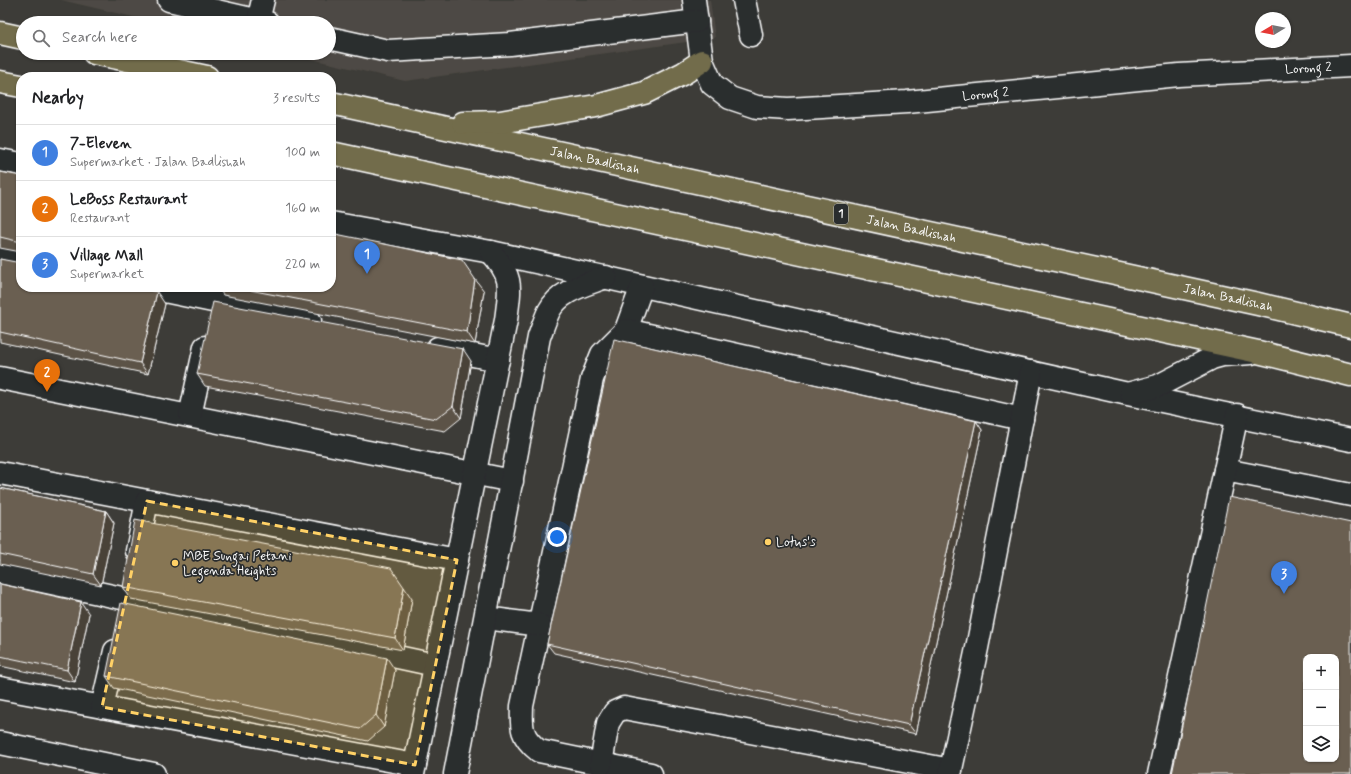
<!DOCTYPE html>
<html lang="en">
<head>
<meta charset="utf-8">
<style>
  :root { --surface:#fff; --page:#f6f6f6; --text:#202124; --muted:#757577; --line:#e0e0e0; --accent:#847042 }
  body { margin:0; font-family:Mynerve,sans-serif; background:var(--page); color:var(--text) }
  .controls { position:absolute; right:12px; bottom:12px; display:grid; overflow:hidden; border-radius:8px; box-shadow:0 1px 3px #0004 }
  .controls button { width:36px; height:36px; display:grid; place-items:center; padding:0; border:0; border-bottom:1px solid var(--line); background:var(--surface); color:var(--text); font:20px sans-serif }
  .compass { position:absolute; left:1255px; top:12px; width:36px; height:36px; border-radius:50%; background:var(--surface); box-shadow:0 1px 3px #0004; rotate:260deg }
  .you { position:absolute; left:557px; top:537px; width:14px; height:14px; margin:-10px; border:3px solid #fff; border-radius:50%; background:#1a73e8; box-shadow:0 0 0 6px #1a73e833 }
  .badge { display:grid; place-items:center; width:26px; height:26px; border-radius:50%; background:var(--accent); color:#fff; font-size:13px; font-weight:700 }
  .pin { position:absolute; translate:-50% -33px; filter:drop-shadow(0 1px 2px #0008) }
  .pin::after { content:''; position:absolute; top:21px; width:14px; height:12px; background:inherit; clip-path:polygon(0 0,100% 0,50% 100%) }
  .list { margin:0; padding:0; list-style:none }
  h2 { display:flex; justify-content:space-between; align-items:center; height:52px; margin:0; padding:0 16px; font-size:17px }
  h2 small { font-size:13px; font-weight:400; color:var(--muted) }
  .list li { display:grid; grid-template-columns:26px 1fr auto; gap:12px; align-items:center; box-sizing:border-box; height:56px; padding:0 16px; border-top:1px solid var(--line) }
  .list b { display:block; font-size:15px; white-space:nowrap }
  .list p { margin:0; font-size:13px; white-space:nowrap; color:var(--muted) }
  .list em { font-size:13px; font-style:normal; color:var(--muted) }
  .icon { flex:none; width:22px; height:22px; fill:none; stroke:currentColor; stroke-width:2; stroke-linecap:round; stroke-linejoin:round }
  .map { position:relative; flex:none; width:1351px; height:774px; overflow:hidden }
  .search { position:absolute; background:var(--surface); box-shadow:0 1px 3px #0004; left:16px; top:16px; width:320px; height:44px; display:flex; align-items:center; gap:10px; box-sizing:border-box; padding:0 14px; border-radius:22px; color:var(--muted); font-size:15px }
  .panel { position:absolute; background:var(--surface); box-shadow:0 1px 3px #0004; left:16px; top:72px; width:320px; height:220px; border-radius:16px }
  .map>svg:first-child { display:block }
  .built { fill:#4e4a44 }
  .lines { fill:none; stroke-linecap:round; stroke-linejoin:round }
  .minor-casing { stroke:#fff; stroke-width:25 }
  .major-casing { stroke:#fff; stroke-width:25 }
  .minor { stroke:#2a2d2e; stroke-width:22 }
  .major { stroke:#726c4b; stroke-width:22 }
  .wall { fill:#5b5246; stroke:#fff }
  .shaded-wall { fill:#4a4239; stroke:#fff }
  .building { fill:#6a5f51; stroke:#fff; fill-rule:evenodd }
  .marked { fill:#ffd166; fill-opacity:0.2; stroke:#ffd166; stroke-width:3; stroke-dasharray:8 5; stroke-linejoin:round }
  .poi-dot { fill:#ffd166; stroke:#2a2d2e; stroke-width:1.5 }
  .labels { text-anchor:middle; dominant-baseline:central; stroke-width:3.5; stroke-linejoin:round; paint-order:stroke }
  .shield { fill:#2a2d2e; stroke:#bfc0c0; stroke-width:1 }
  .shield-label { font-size:12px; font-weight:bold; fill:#fff }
  .street-label { font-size:13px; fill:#fff; stroke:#2a2d2e }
  .poi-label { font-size:13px; fill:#fff; stroke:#2a2d2e; text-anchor:start }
</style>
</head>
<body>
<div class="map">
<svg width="1351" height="774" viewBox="0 0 1351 774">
  <rect width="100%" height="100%" fill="#3d3c38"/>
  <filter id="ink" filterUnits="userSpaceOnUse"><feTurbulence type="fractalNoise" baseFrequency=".025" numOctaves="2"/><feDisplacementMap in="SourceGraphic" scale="8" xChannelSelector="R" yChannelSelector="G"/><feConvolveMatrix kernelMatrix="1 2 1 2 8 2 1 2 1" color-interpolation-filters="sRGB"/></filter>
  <g filter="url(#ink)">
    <path class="built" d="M61,0H710L715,38L405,81L286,53H329V23H159Z"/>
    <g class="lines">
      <g class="minor-casing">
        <g id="minor">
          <path d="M169,0L268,23"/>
          <path id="s1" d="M694,0L702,61L712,84L730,98L757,107L788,109L907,102L1179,75L1351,66"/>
          <path d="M744,0L751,35"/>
          <path d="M258,21L263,0"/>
          <path d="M329,38L388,51L510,44L697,21"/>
          <path d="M0,160L21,164"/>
          <path d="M331,223L491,252L1128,394L1351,440"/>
          <path d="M0,257L21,261"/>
          <path d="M642,286L626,330L602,354L592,379L522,706C521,728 521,737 539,751L651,774"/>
          <path d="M145,287L310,321"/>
          <path d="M626,330L1022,419"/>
          <path d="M438,348L498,360"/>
          <path d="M0,378L512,481"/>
          <path d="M1131,393L1158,386L1212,358L1223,355L1251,353"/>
          <path d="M190,416L205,347"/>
          <path d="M1225,470L1351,495"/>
          <path d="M0,473L457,560"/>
          <path d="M137,551L147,501"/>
          <path d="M0,572L435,665"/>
          <path d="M486,618L539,625"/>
          <path d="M0,688L415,765"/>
          <path d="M102,707L115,651"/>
          <path d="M0,743L154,774"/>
          <path d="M601,764L608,723L615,712L624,708L951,770"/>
          <path d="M413,774L506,320C510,287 514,278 491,252"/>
          <path d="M455,774L539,337C542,329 545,319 549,311C560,290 585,285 606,277"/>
          <path d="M950,774L977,648L1031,372"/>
          <path d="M1159,774L1237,415"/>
        </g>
      </g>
      <g class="major-casing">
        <g id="major">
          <path d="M0,33L23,38"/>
          <path d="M94,53L207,77"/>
          <path d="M0,82L21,86"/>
          <path id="s2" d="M331,103L1258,304L1351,326"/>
          <path d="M463,123L500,122L596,106L644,93L684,73L702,61"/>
          <path d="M331,153L1258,352L1351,375"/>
        </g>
      </g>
      <use href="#minor" class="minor"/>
      <use href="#major" class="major"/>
    </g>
    <g class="wall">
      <path d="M0,172L21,176V252L0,248Z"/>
      <path d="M0,259L165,304L148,374L0,342Z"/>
      <path d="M218,287H331L484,291L475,344L223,295Z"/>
      <path d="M471,361L461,418L445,431L205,386L197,374Z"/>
      <path d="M976,421L982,430L916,734L554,653L547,644Z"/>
      <path d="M0,488L106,511L114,523L101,585L0,564Z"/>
      <path d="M0,584L89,614L75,682L0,666Z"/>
      <path d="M123,587L412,599L403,650L131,599Z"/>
      <path d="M395,670L384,727L368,741L114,688L106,676Z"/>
    </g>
    <g class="shaded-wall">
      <path d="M475,279L484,291L475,344L467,332Z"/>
      <path d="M157,292L165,304L148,374L140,363Z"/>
      <path d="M463,349L471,361L461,418L453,406Z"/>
      <path d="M976,421L982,430L916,734L909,725Z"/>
      <path d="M106,511L114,523L101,585L93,574Z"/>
      <path d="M404,587L412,599L403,650L395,638Z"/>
      <path d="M81,602L89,614L75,682L67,670Z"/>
      <path d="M387,658L395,670L384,727L376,715Z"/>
    </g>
    <g class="building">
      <path d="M0,172L21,176V242L0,237Z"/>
      <path d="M331,233L462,260L475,279L467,332L234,287H331Z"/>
      <path d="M0,259L21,263V287H134L157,292L140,363L0,332Z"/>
      <path d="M213,302L463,349L453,406L436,419L197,374Z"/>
      <path d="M614,339L976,421L909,725L547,644Z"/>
      <path d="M0,488L106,511L93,574L0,554Z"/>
      <path d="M1229,497L1351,523V774H1172ZM1306,657H1336V759H1306Z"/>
      <path d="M135,520L391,568L404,587L395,638L123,587Z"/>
      <path d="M0,584L81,602L67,670L0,656Z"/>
      <path d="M121,603L387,658L376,715L360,729L106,676Z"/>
    </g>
  </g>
  <path class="marked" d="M147,501L457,560L415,765L102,707Z"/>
  <g class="poi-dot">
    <circle cx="768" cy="542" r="4"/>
    <circle cx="175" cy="563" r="4"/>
  </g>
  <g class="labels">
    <rect class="shield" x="834" y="204" width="14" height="20" rx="3"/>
    <g class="shield-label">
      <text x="841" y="214">1</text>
    </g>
    <g class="street-label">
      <text stroke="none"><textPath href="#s1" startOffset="691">Lorong 2</textPath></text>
      <text stroke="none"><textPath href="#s1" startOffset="367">Lorong 2</textPath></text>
      <text stroke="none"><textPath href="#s2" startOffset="270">Jalan Badlishah</textPath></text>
      <text stroke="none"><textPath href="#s2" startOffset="594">Jalan Badlishah</textPath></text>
      <text stroke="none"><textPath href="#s2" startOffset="918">Jalan Badlishah</textPath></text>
    </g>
    <g class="poi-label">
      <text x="776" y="542">Lotus's</text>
      <text x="183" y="556">MBE Sungai Petani<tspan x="183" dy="15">Legenda Heights</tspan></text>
    </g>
  </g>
</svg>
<div class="controls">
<button>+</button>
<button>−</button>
<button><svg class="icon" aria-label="layers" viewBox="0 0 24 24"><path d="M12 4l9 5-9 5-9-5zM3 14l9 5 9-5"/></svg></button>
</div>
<svg class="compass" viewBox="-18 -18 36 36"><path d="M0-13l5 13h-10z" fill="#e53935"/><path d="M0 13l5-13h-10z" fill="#757577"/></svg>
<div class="you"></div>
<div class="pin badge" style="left:367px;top:274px;background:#3f7fe0">1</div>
<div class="pin badge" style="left:47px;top:392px;background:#e8710a">2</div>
<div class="pin badge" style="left:1284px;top:594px;background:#3f7fe0">3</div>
<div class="search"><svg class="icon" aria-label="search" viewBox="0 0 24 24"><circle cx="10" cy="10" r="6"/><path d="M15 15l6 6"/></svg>Search here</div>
<section class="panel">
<h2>Nearby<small>3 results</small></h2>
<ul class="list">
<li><span class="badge" style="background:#3f7fe0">1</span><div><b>7-Eleven</b><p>Supermarket · Jalan Badlishah</p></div><em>100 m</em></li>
<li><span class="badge" style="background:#e8710a">2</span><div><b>LeBoss Restaurant</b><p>Restaurant</p></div><em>160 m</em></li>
<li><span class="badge" style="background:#3f7fe0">3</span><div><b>Village Mall</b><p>Supermarket</p></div><em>220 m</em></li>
</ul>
</section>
</div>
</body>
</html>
